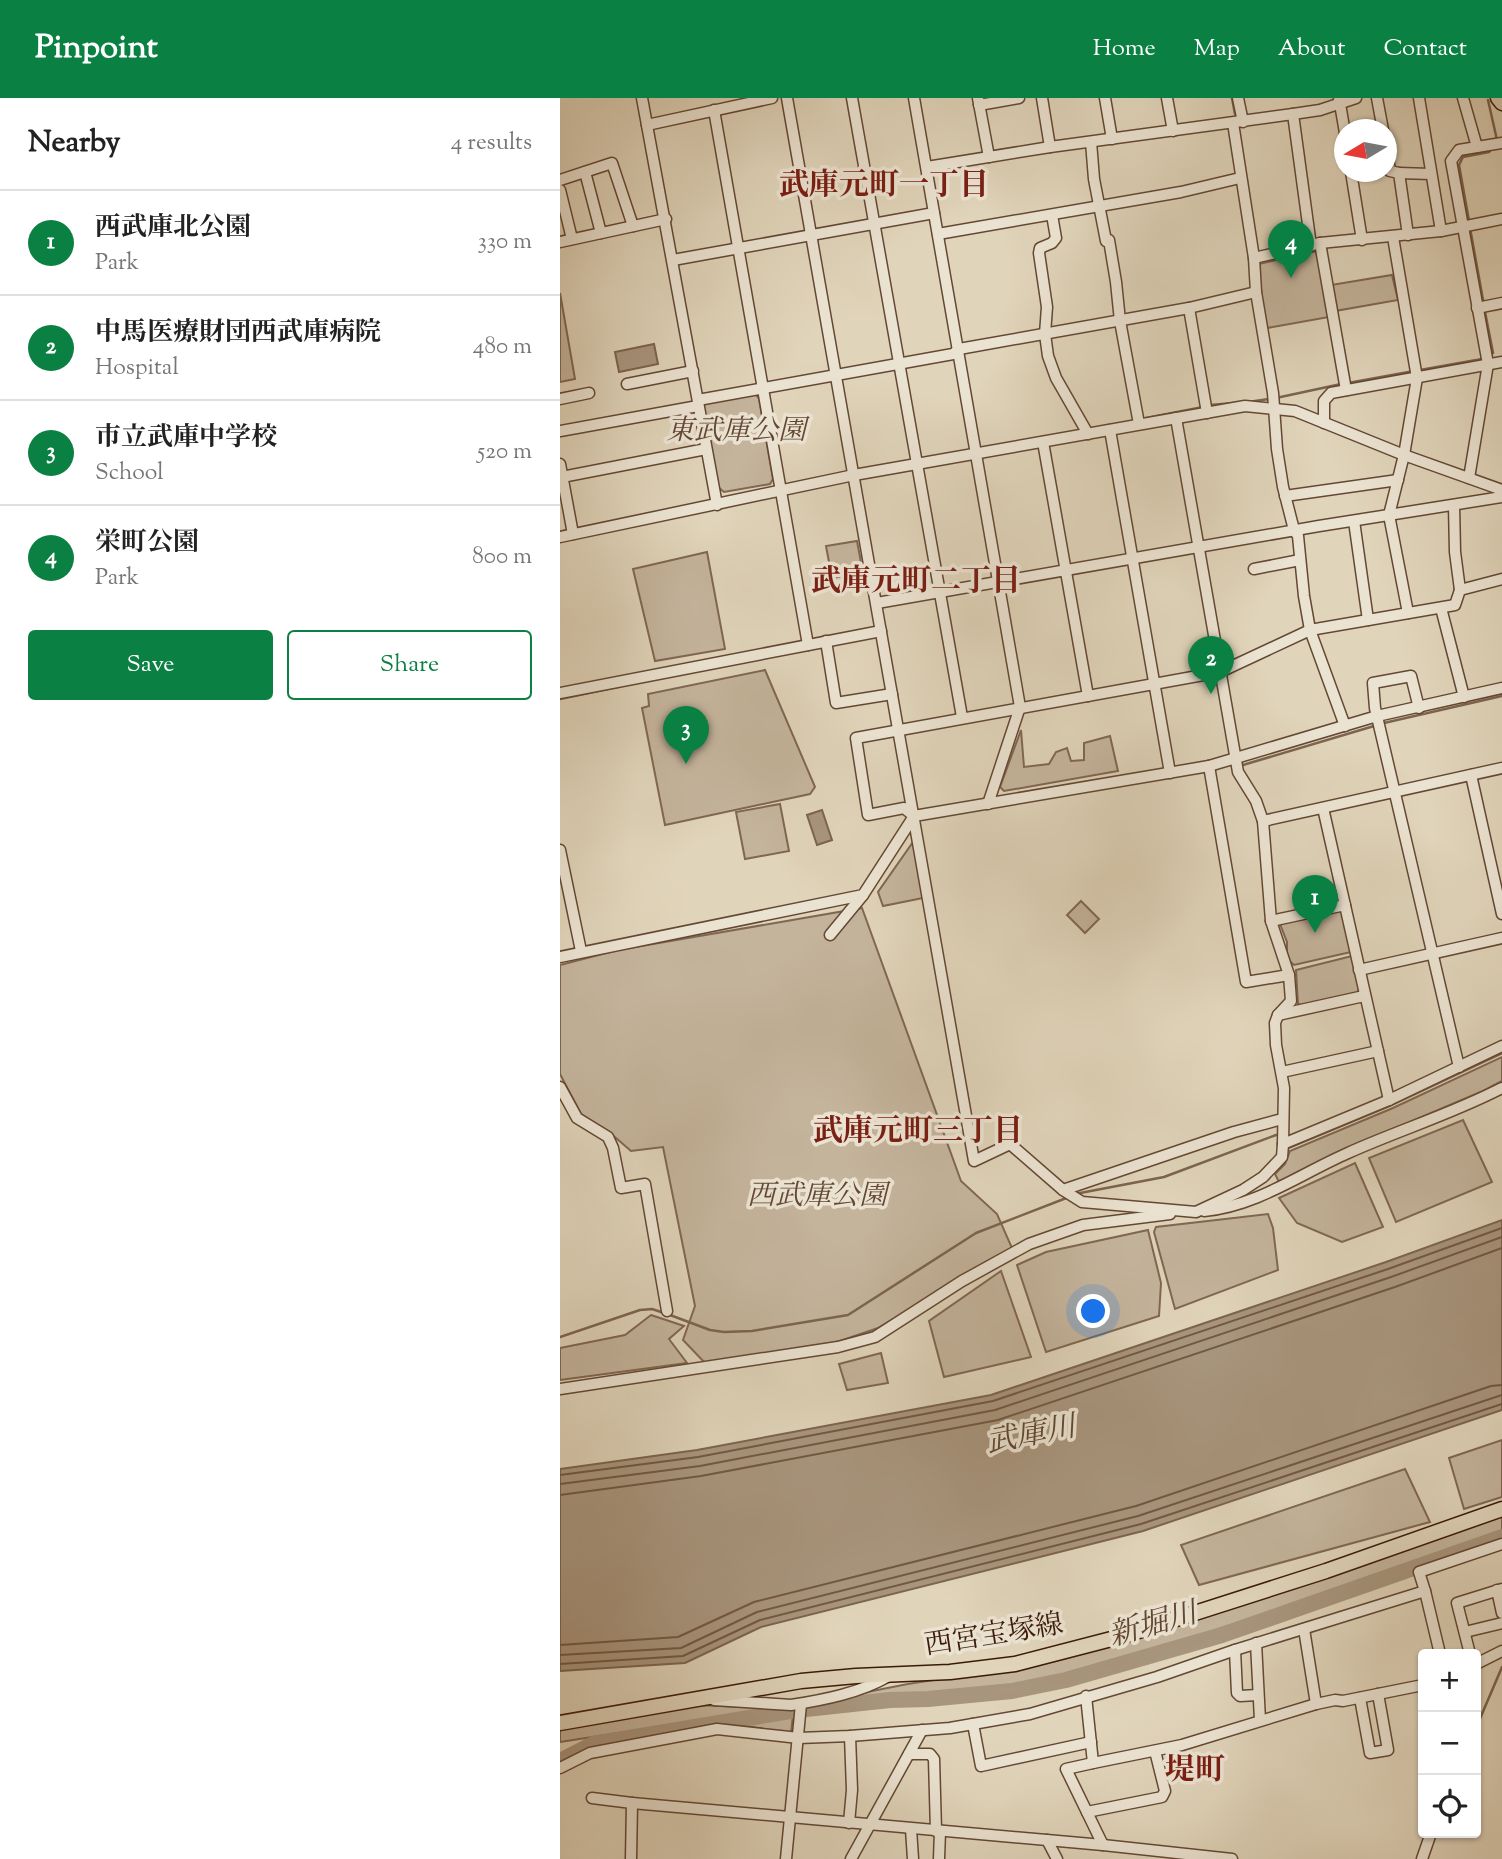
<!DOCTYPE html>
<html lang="en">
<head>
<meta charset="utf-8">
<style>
  :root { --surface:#fff; --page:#f6f6f6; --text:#222; --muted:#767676; --line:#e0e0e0; --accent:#0b8043 }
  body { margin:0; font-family:"Sorts Mill Goudy","Noto Serif JP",serif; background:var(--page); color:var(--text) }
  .controls { position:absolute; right:21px; bottom:21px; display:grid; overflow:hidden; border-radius:7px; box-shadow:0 2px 5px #0004 }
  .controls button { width:63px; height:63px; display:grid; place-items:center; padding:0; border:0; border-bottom:2px solid var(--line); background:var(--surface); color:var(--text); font:35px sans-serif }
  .compass { position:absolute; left:774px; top:21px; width:63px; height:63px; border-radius:50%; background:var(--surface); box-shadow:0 2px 5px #0004; rotate:260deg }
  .you { position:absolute; left:534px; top:1214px; width:24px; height:24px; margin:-18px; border:5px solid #fff; border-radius:50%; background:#1a73e8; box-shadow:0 0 0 10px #1a73e833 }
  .badge { display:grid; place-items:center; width:46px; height:46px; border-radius:50%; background:var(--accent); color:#fff; font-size:23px; font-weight:700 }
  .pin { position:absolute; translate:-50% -58px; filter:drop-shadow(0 2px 4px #0008) }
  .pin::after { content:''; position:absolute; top:37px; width:24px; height:21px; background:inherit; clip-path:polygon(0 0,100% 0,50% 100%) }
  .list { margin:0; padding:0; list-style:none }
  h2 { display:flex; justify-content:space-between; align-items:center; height:91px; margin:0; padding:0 28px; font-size:30px }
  h2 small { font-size:23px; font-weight:400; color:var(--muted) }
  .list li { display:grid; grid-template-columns:46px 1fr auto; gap:21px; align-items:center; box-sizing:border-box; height:105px; padding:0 28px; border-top:2px solid var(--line) }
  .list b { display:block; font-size:26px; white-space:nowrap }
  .list p { margin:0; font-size:23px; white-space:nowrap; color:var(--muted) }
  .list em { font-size:23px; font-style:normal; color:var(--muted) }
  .actions { display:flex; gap:14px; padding:21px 28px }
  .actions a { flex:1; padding:16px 0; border:2px solid var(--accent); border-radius:7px; text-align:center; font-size:24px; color:var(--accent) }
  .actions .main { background:var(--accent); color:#fff }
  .icon { flex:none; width:38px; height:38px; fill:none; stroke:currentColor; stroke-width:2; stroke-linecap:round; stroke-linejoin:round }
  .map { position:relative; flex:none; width:942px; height:1761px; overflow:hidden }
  header { display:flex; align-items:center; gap:42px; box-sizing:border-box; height:98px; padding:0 35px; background:var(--accent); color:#fff }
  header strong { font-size:33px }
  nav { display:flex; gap:38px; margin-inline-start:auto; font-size:24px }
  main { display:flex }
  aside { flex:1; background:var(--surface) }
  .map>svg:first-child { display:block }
  .green { fill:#c4b49c; stroke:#806752; stroke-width:2 }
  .water { fill:#a8957d; stroke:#7c644e; stroke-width:2 }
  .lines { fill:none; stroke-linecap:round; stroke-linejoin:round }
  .shore { stroke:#725842; stroke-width:2 }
  .stream { stroke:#7c644e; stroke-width:2.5 }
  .river { stroke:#a8957d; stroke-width:16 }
  .minor-casing { stroke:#644834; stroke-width:13 }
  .major-casing { stroke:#3b1a07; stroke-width:17 }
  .minor { stroke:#ebe3d2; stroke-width:10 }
  .major { stroke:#e0d4ba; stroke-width:14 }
  .labels { text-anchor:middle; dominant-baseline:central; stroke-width:7; stroke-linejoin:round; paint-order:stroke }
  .park-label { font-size:28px; font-style:italic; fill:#644834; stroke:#ebe3d2 }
  .street-label { font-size:28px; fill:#3b1a07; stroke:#ebe3d2 }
  .neighbourhood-label { font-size:30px; font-weight:bold; fill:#7a1f14; stroke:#ebe3d2 }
  .water-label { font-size:30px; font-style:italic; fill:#614530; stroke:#ebe3d2 }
</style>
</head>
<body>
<header>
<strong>Pinpoint</strong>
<nav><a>Home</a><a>Map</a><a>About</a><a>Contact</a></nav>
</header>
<main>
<aside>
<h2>Nearby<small>4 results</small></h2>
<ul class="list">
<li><span class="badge">1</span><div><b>西武庫北公園</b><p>Park</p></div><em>330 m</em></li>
<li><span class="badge">2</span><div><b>中馬医療財団西武庫病院</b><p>Hospital</p></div><em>480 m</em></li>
<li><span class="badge">3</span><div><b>市立武庫中学校</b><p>School</p></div><em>520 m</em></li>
<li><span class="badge">4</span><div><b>栄町公園</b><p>Park</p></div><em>800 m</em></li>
</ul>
<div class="actions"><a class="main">Save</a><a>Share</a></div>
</aside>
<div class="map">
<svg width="942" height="1761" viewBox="0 0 942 1761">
  <rect width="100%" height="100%" fill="#e0d4ba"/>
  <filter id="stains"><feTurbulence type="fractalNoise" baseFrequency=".00286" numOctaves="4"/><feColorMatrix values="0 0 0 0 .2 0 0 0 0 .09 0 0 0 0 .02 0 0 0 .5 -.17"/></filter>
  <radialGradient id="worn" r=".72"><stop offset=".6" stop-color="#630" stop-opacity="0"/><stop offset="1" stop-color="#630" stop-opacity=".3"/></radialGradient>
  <g class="green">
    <path d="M757,153L769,219L707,230L701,195L699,166Z"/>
    <path d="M832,177L838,202L775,213L771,187Z"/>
    <path d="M0,195L15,281L0,284Z"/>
    <path d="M195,295L199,301L213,381L210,386L164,394L158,389L142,307L144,305Z"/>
    <path d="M297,443L303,475L272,480L266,448Z"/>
    <path d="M147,454L165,551L95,563L73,471Z"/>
    <path d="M205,572L255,689L250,696L105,727L82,610L89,608L88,596Z"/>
    <path d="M461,632L464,669L489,666L496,654L507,650L511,663L524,662V645L550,638L558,673L444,693L440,689Z"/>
    <path d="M220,706L229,753L185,761L176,714Z"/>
    <path d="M353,744L363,800L323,808L318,794Z"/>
    <path d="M521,803L539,821L525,835L507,817Z"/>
    <path d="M302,810L401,1083L437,1116L452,1150L318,1230L277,1244L145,1265L123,1242L135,1208L103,1049L71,1053L49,1034L21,1016L0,976V867L58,852Z"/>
    <path d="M782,811L791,854L734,867L727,861V844L720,826Z"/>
    <path d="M792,858L799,891L797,895L742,907L738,906L736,872Z"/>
    <path d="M942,959V983L923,993L779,1054L719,1084L715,1076L725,1066L730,1053L833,1010Z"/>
    <path d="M903,1022L932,1084L836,1124L809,1060Z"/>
    <path d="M795,1065L823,1129L782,1144L737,1125L719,1100Z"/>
    <path d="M708,1116L713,1130L718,1172L615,1211L594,1134L596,1129Z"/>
    <path d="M588,1132L601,1185L599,1218L486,1254L457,1167L486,1154Z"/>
    <path d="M441,1173L471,1259L384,1279L369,1223Z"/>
    <path d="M91,1217L124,1228L109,1241L127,1265L0,1282V1250L65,1237Z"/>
    <path d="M321,1255L328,1285L287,1292L279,1266Z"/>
    <path d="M942,1342V1399L904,1411L889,1360Z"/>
    <path d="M845,1371L870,1424L639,1487L621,1447Z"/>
    <path d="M942,1413V1437L601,1550L500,1580L446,1589L281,1605L280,1601C328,1588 370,1581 419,1577Z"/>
    <path d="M135,1607L209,1610L210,1613L191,1616V1621L233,1617L231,1635L142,1622L0,1644V1629Z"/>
  </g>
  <g class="water">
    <path d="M94,246L98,266L59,274L55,254Z"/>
    <path d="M262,712L272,742L257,747L247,717Z"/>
    <path d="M942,1122V1312L583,1433L201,1529L125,1565L0,1573V1371L137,1352L431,1297L826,1164Z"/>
  </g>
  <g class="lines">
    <g class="shore">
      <path d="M0,1377L138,1359L433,1303L828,1171L942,1130"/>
      <path d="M0,1386L140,1368L435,1312L831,1179L942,1139"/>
      <path d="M0,1397L141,1378L438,1322L835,1189L942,1150"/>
      <path d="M0,1547L118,1539L194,1504L576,1408L931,1288L942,1287"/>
      <path d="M0,1557L121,1550L197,1514L578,1418L942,1297"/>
      <path d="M0,1566L123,1558L200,1522L581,1426L942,1306"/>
    </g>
    <g class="stream">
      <path d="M672,0L675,16"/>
      <path d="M928,2L937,42"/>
      <path d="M909,123L899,67L903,59L929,54L932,50"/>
      <path d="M910,130L923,202"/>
      <path d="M925,214L933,255L930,256"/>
      <path d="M860,272L922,261"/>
      <path d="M788,285L854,273"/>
      <path d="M716,300L781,286"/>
      <path d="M688,304L709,301"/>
      <path d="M650,307L674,305"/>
      <path d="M581,321L643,309"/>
      <path d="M0,601L62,588"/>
      <path d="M824,625L942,598"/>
      <path d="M683,667L814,628"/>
      <path d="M728,1050L829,1008L942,955"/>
      <path d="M515,1096L604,1079L716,1037"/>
      <path d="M110,1217L150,1232L164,1234L192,1233L288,1217L416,1135L509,1099"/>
      <path d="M0,1239L80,1212L92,1211L104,1215"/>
      <path d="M916,1630L942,1569"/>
    </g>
    <g class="river">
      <path d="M246,1611L330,1602L368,1601L452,1593L506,1582L662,1537L942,1439"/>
      <path d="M0,1663L33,1646L230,1613"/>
    </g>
    <g class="minor-casing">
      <g id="minor">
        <path d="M82,0L157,407"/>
        <path d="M227,0L414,1063L450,1046L503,1092L522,1104L636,1114L683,1092L703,1079L722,1059L723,1046"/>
        <path d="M292,0L402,619"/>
        <path d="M354,0L460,609L428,706"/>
        <path d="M418,0L429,59"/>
        <path d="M482,0L490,49"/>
        <path d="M545,0L552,41"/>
        <path d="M607,0L613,33"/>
        <path d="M678,0L683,24"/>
        <path d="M779,0L785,35"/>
        <path d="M817,0L823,32"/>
        <path d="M859,0L881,133"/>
        <path d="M903,0L917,49L899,52L891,63L928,266L909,380"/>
        <path d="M419,7L459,0"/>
        <path d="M154,12L248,547"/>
        <path d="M733,16L751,148"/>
        <path d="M673,25L694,160L696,194L713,295L717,351L723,389L734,432L738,438L744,498L750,532L785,628"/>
        <path d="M87,27L212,0"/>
        <path d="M531,44L534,81L546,143L549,142L556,184L560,223L579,326"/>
        <path d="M917,49L942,45"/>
        <path d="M827,52L830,73L839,75L848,137"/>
        <path d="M367,69L490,49L733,16L760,12L796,0"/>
        <path d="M25,74L41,135"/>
        <path d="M791,74L802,142"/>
        <path d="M839,75L871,76"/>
        <path d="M0,82L52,65L73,128"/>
        <path d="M0,92L12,141"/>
        <path d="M492,117L496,140L492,145L480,150L479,155L487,209L485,236L488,258L496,280L528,336"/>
        <path d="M378,136L621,94L680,80"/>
        <path d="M833,139L857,280L844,357L829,417L848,515"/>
        <path d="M0,144L106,121"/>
        <path d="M760,145L786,292"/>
        <path d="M694,160L760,145L881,133L942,121"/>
        <path d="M113,162L374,115"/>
        <path d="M917,210L942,205"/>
        <path d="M67,286L133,273"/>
        <path d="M0,301L29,295"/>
        <path d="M138,302L393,256L399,251L629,210"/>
        <path d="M647,315L629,210L696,194"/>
        <path d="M616,320L678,674L696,703L703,723L711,823L729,877L731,903L718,917L715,925L716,947L724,990L723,1046L829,1002L942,948"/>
        <path d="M764,325V303L771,295L942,264"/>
        <path d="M550,332L610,675"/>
        <path d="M0,333L138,308"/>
        <path d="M483,344L528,598"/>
        <path d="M0,366L13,436"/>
        <path d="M2,379L146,351"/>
        <path d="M725,398L838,382"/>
        <path d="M894,407L895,454L900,492"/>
        <path d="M794,423L808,522"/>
        <path d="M0,439L294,377L685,308L735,313L844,357L942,392"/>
        <path d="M694,471L740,462"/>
        <path d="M942,481L900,492L895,507L750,532L660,574L296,640L308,717L344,710L354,718L649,668L817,618L942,590"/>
        <path d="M317,505L759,428L942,399"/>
        <path d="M881,510L904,599"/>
        <path d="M266,543L276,605L332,596"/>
        <path d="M0,595L321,533"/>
        <path d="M859,610L851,578L813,585L815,610L899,969"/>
        <path d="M649,668L686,884L729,877"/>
        <path d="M911,677L942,816"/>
        <path d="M763,710L829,1002"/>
        <path d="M703,723L942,670"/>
        <path d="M0,752L21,853"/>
        <path d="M711,823L785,807"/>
        <path d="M270,837L303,797"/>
        <path d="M0,859L303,797L354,718"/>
        <path d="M799,872L942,840"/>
        <path d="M718,917L804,898"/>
        <path d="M722,974L818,953"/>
        <path d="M0,989L17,1020L48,1039L53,1050L61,1090L85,1086L107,1213"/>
        <path d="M503,1092L674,1034L722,1021"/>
        <path d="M644,1113C697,1108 740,1076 788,1055C839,1032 892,1016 942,990"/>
        <path d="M0,1291L278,1249L315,1239L402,1183L469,1146L523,1127L610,1116"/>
        <path d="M937,1492L942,1515"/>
        <path d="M865,1493L859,1474L942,1446"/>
        <path d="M744,1531L756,1606"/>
        <path d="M905,1534L942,1525"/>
        <path d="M696,1545L700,1622"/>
        <path d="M675,1552L677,1595L680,1598L698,1597"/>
        <path d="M910,1556L897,1505L942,1491"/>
        <path d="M916,1566L942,1553"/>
        <path d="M526,1598L533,1665L506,1671L543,1747"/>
        <path d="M800,1600L810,1655L828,1652L818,1596"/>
        <path d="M154,1602L231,1607C263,1602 300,1595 329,1578"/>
        <path d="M413,1626L421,1668L531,1644"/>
        <path d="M349,1656H370L374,1661L376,1733"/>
        <path d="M533,1665L622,1647L756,1606L775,1602L783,1603L863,1587"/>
        <path d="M0,1670L30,1655L157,1631L239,1640L290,1638L390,1630L470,1616L597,1579L675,1552L865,1493L880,1556"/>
        <path d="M32,1700L72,1705L71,1761"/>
        <path d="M72,1705L543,1747L672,1761"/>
        <path d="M527,1714L602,1699L605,1693L595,1653"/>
        <path d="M289,1725L292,1692L290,1638"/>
        <path d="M351,1731L353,1761"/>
        <path d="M487,1742L497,1761"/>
        <path d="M226,1761L241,1606"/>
        <path d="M291,1761L362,1632"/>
        <path d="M379,1761L380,1733"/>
        <path d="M862,1761L871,1735"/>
      </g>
    </g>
    <g class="major-casing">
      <g id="major">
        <path d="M938,0L942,5"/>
        <path d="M0,1625L241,1583L296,1578L390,1574L455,1566L563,1538L766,1473L942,1411"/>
      </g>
    </g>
    <use href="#minor" class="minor"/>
    <use href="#major" class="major"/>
  </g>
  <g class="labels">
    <g class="park-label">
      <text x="176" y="334">東武庫公園</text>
      <text x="257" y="1099">西武庫公園</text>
    </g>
    <g class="street-label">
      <text transform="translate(434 1538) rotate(-9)">西宮宝塚線</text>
    </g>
    <g class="neighbourhood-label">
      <text x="324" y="88">武庫元町一丁目</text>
      <text x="356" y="484">武庫元町二丁目</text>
      <text x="358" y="1034">武庫元町三丁目</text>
      <text x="635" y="1673">堤町</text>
    </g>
    <g class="water-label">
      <text transform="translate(471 1338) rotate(-11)">武庫川</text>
      <text transform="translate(593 1528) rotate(-16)">新堀川</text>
    </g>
  </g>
  <rect width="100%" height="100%" filter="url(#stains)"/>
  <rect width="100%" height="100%" fill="url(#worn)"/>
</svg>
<div class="controls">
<button>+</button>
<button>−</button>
<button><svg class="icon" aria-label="locate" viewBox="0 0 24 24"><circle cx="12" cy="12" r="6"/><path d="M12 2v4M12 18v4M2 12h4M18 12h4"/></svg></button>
</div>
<svg class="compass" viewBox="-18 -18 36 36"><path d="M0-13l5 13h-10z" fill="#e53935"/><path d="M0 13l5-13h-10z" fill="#767676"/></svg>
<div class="you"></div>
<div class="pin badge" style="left:755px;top:835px">1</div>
<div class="pin badge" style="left:651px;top:596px">2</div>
<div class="pin badge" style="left:126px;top:666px">3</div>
<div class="pin badge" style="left:731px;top:180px">4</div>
</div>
</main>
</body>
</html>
